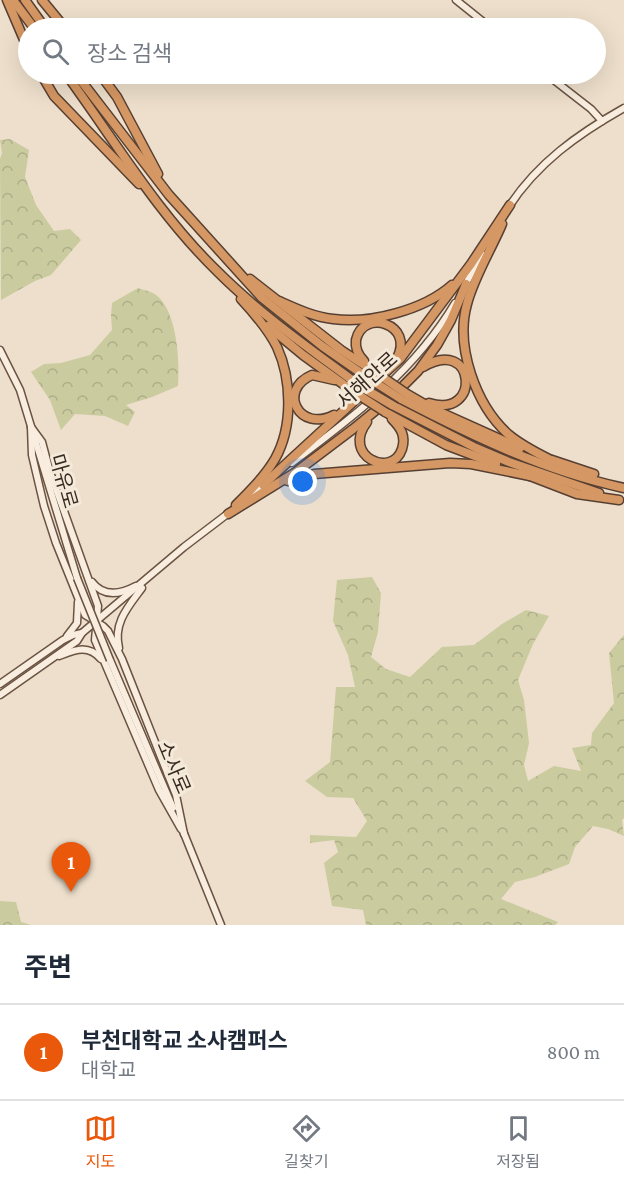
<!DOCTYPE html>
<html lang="ko">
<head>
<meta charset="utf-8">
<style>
  :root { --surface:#fff; --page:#f6f6f7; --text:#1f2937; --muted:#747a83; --line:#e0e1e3; --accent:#ea580c }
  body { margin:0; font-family:"Crimson Pro","Noto Sans KR",serif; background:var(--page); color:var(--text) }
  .you { position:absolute; left:303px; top:482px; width:21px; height:21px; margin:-15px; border:4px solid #fff; border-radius:50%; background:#1a73e8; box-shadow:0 0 0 9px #1a73e833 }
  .badge { display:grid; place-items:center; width:39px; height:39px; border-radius:50%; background:var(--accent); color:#fff; font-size:20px; font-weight:700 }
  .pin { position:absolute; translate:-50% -50px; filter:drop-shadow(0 2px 3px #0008) }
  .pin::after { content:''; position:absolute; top:32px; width:21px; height:18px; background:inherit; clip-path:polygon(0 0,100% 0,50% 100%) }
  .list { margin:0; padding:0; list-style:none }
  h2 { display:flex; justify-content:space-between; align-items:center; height:78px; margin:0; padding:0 24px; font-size:26px }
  h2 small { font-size:20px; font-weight:400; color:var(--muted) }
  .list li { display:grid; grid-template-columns:39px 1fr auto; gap:18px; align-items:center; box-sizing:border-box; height:96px; padding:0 24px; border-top:2px solid var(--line) }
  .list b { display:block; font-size:22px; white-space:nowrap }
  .list p { margin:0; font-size:20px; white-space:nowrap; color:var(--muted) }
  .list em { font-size:20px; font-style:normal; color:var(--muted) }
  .icon { flex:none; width:33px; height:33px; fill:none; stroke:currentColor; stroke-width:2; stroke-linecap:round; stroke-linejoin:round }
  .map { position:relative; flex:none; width:624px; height:925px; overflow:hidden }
  .search { position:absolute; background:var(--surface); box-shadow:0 6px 24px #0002; left:18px; right:18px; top:18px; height:66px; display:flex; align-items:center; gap:15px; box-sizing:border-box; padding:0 21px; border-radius:33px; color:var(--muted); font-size:22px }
  .sheet { height:174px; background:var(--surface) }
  nav { display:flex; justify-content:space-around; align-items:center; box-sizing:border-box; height:84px; border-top:2px solid var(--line); background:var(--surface); font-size:16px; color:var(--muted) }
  nav a { display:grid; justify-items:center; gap:3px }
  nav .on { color:var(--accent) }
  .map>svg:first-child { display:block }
  .forest { fill:url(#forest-crowns) }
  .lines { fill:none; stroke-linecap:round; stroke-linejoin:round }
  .secondary-casing { stroke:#6b5343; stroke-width:9 }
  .highway-casing { stroke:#574033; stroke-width:11 }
  .secondary { stroke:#f8edde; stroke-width:6 }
  .highway { stroke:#d59763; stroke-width:8 }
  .secondary-bridge-casing { stroke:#6b5343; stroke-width:9; stroke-linecap:butt }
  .highway-bridge-casing { stroke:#574033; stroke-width:11; stroke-linecap:butt }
  .secondary-bridge { stroke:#f8edde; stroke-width:6 }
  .highway-bridge { stroke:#d59763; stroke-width:8 }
  .labels { text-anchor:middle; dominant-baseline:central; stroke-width:6; stroke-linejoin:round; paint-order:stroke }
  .street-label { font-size:20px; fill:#3a2b22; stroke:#f4eada }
</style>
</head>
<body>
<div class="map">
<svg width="624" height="925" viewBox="0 0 624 925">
  <defs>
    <pattern id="forest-crowns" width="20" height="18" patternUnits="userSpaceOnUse" patternTransform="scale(1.5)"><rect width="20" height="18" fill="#cacb9f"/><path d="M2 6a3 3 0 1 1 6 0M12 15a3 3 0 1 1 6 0" fill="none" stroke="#aeae89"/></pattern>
  </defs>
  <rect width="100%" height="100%" fill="#eddfcb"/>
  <g class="forest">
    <path d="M10,139L29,150L25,177L36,205L54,231L70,229L81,240L51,275L35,281L1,300L0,159L2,153L0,140Z"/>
    <path d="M138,288C143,290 151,291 156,295C177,310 180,362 178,386L152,397L126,405L135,412L128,426L105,416L75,414L61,430L50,400L31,372L44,364L61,363L90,355L112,330L111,316L112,303Z"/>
    <path d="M372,577L381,593L378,632L371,657L386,669L410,677L442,647L474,645L502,624L526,610L549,616L533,644L518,680L524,700L529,743L524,765L528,781L554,766L581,771L572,748L591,745L592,733L614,703L609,653L624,635V818L622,820L624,836L608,829L593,826L575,847L569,864L535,877L515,882L501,899L558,922L555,925H366L363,910L332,906L324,863L338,852L334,840L310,843V835L356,837L367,821L353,798L327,797L305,781L330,762L336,687H355L348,655L333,621L337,580Z"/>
    <path d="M0,901L16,902L21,922L31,925H0Z"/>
  </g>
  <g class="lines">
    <g class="secondary-casing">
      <g id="secondary">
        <path d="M456,0L491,28"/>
        <path d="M546,74L591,109L602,121"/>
        <path d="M508,208C537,163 578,134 624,108"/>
        <path d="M464,287L482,254"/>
        <path d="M0,350L20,390L77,578"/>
        <path d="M31,427L32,455L44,506L56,543L85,615L103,626L108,631L122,659L176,795L184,834"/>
        <path d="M31,427L42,442L50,472L98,606L95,640L159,790L181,829"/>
        <path d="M292,463C353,417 415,371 455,303"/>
        <path d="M247,498L265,484"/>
        <path d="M92,582C104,598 121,594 136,586"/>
        <path d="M67,636L77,623L78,602"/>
        <path d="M119,648C113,623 128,607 142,588"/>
        <path d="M59,656C75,650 88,644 101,659"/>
        <path d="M110,660L173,808"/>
        <path d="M0,684L63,640L73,635L82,633"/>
        <path d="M0,695L77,641L82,633L184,547L230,512"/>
        <path d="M183,831L221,925"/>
      </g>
    </g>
    <g class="highway-casing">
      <g id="highway">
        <path d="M7,0L28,49"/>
        <path d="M13,0L34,28"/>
        <path d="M25,0L45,28"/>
        <path d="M42,0L65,28"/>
        <path d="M41,74L54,96L139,184"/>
        <path d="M66,74C115,141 158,214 218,272C261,315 312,350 360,386"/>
        <path d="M76,74L169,195L262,298L322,346L368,378"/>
        <path d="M100,74L117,97L158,174"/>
        <path d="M502,224C491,250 474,277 467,304C455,347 476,405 508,434C522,446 539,454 555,462"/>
        <path d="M250,279L341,350L375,372"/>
        <path d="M279,301C297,309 314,317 333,319C370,324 424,310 452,285"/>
        <path d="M268,326L303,355L354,392"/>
        <path d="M364,361C358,355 355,348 356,340C363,308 415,324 397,358"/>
        <path d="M423,367C476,335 482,420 429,403"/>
        <path d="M334,380L312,375C277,390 299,433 334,415"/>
        <path d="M407,394L433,409L520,448"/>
        <path d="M401,399C472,436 545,471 624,488"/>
        <path d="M392,405L476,448L509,462L599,493"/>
        <path d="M385,412L446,445L496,464"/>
        <path d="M367,422C341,456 392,479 402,449C406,436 401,428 392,419"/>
        <path d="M552,460L594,474"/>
        <path d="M525,474L577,494L619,500"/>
        <path d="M288,481L314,474L450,463L471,464L530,476"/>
        <path d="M263,485L400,359L471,264L510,205"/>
        <path d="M236,505C250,491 265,476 275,459C293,427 292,380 277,347C268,329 254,313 241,299"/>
        <path d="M228,514L296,472L353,429L391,398L418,371L437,345L451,320L466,284"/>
      </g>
    </g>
    <use href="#secondary" class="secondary"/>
    <use href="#highway" class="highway"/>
    <g class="secondary-bridge-casing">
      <path id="secondary-bridge" d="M77,578L110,660"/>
    </g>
    <g class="highway-bridge-casing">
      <g id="highway-bridge">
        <path d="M375,372L407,394"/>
        <path d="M368,378L401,399"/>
        <path d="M360,386L392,405"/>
        <path d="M354,392L385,412"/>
      </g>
    </g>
    <use href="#secondary-bridge" class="secondary-bridge"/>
    <use href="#highway-bridge" class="highway-bridge"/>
  </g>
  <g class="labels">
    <g class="street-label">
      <text transform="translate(367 380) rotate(-42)">서해안로</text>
      <text transform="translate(64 481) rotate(74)">마유로</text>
      <text transform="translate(174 767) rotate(67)">소사로</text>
    </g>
  </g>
</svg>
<div class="you"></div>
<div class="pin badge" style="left:71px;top:892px">1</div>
<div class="search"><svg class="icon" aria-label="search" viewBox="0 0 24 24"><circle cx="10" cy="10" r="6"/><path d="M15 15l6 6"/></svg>장소 검색</div>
</div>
<section class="sheet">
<h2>주변<small></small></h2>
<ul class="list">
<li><span class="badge">1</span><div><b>부천대학교 소사캠퍼스</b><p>대학교</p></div><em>800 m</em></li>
</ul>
</section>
<nav>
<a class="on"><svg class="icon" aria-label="map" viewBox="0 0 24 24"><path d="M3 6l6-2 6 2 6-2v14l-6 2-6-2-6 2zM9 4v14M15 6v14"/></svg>지도</a>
<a><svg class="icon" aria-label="directions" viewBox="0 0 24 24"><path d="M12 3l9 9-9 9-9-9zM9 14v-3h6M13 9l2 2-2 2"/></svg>길찾기</a>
<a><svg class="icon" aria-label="saved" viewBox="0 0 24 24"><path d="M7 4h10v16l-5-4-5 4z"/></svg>저장됨</a>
</nav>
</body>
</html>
